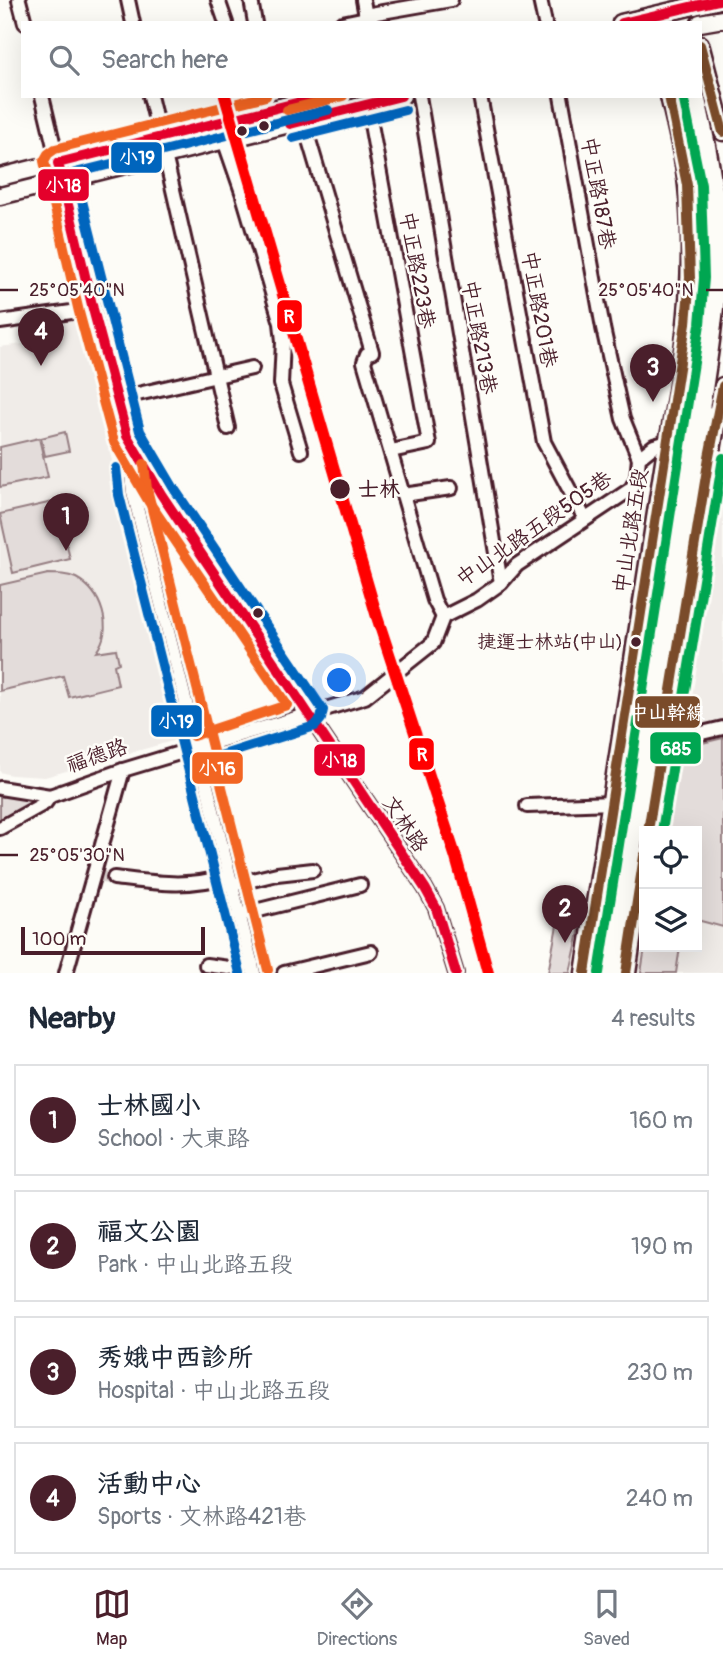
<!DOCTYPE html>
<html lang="en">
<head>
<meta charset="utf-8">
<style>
  :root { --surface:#fff; --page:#f6f6f7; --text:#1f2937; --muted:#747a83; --line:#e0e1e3; --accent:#4a1f2b }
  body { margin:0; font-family:Pangolin,"LXGW WenKai TC",sans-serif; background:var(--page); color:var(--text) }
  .controls { position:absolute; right:21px; bottom:21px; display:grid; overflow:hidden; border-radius:0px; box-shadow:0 7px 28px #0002 }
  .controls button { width:63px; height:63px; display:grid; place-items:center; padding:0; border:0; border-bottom:2px solid var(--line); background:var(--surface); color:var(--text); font:35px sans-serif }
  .scale { position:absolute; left:21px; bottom:18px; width:184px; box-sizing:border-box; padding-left:7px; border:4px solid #4a1f2b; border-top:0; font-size:19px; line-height:24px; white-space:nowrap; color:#4a1f2b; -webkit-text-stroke:5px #fdfcf7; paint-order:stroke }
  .you { position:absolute; left:340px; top:681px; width:24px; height:24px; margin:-18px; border:5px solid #fff; border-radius:50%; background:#1a73e8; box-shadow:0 0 0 10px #1a73e833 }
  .badge { display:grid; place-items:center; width:46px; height:46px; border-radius:50%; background:var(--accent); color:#fff; font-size:23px; font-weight:700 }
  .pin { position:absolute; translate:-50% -58px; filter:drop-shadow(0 2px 4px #0008) }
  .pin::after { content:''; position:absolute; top:37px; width:24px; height:21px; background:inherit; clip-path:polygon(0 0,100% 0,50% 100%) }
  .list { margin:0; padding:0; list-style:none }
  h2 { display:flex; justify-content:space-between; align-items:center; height:91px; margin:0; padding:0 28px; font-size:30px }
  h2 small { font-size:23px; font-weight:400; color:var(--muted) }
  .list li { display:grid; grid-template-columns:46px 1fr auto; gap:21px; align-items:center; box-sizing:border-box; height:112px; margin:0 14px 14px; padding:0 14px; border:2px solid var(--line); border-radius:0px }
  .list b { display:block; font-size:26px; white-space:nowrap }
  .list p { margin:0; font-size:23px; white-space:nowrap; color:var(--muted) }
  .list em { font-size:23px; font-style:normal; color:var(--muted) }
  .icon { flex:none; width:38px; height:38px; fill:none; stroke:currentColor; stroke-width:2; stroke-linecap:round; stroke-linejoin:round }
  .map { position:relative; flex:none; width:723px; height:973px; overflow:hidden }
  .search { position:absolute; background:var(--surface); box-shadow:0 7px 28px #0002; left:21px; right:21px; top:21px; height:77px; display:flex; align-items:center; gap:18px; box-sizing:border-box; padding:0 24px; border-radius:0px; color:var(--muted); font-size:26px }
  .sheet { height:595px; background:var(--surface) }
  nav { display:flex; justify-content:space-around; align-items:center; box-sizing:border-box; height:98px; border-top:2px solid var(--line); background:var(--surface); font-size:19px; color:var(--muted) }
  nav a { display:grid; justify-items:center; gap:4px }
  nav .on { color:var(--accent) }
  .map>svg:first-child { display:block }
  .built { fill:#f0ece8 }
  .green { fill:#e3dcda; stroke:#967e82; stroke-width:2 }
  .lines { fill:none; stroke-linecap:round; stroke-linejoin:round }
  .minor-tunnel { stroke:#d9d0ce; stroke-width:12; stroke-dasharray:12 6; stroke-linecap:butt }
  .minor-casing { stroke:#4a1f2b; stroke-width:18 }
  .secondary-casing { stroke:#4a1f2b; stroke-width:21 }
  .primary-casing { stroke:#4a1f2b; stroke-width:23 }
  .minor { stroke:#fdfcf7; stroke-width:12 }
  .secondary { stroke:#fdfcf7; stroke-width:16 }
  .primary { stroke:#fdfcf7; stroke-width:18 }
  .bus-1-casing { stroke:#fdfcf7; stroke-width:16 }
  .bus-2-casing { stroke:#fdfcf7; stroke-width:16 }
  .bus-3-casing { stroke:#fdfcf7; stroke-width:16 }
  .bus-4-casing { stroke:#fdfcf7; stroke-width:16 }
  .bus-5-casing { stroke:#fdfcf7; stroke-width:16 }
  .bus-1 { stroke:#e4002b; stroke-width:10 }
  .bus-2 { stroke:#0065bd; stroke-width:10 }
  .bus-3 { stroke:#f26522; stroke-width:10 }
  .bus-4 { stroke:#7a4b2a; stroke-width:10 }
  .bus-5 { stroke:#00a651; stroke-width:10 }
  .metro-1-casing { stroke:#fdfcf7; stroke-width:18 }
  .metro-1 { stroke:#f00; stroke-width:12 }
  .ticks { fill:none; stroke:#4a1f2b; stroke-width:2.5 }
  .bus-dot { fill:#4a1f2b; stroke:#fdfcf7; stroke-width:2.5 }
  .labels { text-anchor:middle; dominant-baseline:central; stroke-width:5; stroke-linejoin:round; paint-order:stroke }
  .bus-label { font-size:19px; fill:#4a1f2b; stroke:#fdfcf7; text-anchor:end }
  .street-label { font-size:21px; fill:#4a1f2b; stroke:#fdfcf7 }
  .stop-label { font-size:21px; font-weight:bold; fill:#4a1f2b; stroke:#fdfcf7; text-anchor:start }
  .ticks-label { font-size:18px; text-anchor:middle; fill:#4a1f2b; stroke:#fdfcf7; stroke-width:5; stroke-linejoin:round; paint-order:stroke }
  .line-badge { stroke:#fdfcf7; stroke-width:2.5 }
  .badge-label { font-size:19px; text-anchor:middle; font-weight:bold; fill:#fff }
</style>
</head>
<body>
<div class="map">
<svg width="723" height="973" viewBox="0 0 723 973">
  <rect width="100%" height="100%" fill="#fdfcf7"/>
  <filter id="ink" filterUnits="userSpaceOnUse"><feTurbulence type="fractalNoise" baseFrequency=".0143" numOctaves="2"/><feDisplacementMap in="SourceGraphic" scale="14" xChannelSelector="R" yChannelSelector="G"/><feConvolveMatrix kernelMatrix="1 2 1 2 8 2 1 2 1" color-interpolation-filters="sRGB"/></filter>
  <g filter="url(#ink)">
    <g class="built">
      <path d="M77,317L148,609L176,740L45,777L11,775L0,772V347L22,344L20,325Z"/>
      <path d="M723,505V721L680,730L701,642Z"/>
      <path d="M644,919V947H697V920L723,927V973H634Z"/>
    </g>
    <g class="green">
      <path d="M65,432L69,451L45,456L41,438Z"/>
      <path d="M39,438L48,477L0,487V447Z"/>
      <path d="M57,501L70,559L13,573L0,514Z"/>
      <path d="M48,574C58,574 67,574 76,578C102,592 114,628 96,652L116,649L119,663L114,665L118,685L69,697L63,676L0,691V585Z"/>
      <path d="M723,738V927L697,920V831H663L682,748Z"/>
      <path d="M0,793L38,802L0,822Z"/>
      <path d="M558,920L581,923L570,973H548Z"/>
      <path d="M645,947H680L676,973H641Z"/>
    </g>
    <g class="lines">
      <path class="minor-tunnel" d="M101,877L114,878"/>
      <g class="minor-casing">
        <g id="minor">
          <path d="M19,0L25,23"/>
          <path d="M128,0L133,23"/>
          <path d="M218,0L226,23"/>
          <path d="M251,0L255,23"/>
          <path d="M363,0L367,22"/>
          <path d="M540,0L545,23"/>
          <path d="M365,15L451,0"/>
          <path d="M342,23L366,18"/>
          <path d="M42,96L93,309L127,436L161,494L425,888L436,908L456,973"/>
          <path d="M150,96L160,137"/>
          <path d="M252,96V98"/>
          <path d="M419,96L501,583"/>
          <path d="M480,96L544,442L585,519"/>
          <path d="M561,96L603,328L623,419L639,458"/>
          <path d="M364,105L371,124L429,443L391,451"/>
          <path d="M303,120L372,352L367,354L364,362L434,600L443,617"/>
          <path d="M224,140L242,192L281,323L283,341L281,384L301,451"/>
          <path d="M165,155L228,428"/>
          <path d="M0,322L93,309"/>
          <path d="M116,399L252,368"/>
          <path d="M127,440L133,492L254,973"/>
          <path d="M403,495L451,488"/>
          <path d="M662,740H672L723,728"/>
          <path d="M0,788L50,796"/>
          <path d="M527,806L613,803"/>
          <path d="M0,828L45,803L50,796L123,770L365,697L433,643L443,617L477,600L501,583L517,565L631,489L637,478L639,458L654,446L668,442"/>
          <path d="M114,878C159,883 185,888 229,876"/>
          <path d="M231,885L277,874L313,870"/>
          <path d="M239,915L360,885"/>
          <path d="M206,965L229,968L252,963"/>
          <path d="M66,973L123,770"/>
          <path d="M284,973L371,952"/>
        </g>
      </g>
      <g class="secondary-casing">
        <g id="secondary">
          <path d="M621,23L719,0"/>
          <path d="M700,23L723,19"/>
          <path d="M700,44L723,132"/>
          <path d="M684,96C713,214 709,319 684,437"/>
          <path d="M696,96C706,137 714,177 717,219C722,289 708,360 698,429"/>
          <path d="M0,177L325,96"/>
          <path d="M0,196L402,96"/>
          <path d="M717,414L723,386"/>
          <path d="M668,442C684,359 696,271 687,186C684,156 676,126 669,96"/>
        </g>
      </g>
      <g class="primary-casing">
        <g id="primary">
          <path d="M648,831L717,414"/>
          <path d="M585,973L668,442L684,437L723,410"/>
          <path d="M612,973L698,429"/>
          <path d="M626,973L644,856"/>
        </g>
      </g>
      <use href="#minor" class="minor"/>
      <use href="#secondary" class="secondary"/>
      <use href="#primary" class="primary"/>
      <g class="bus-1-casing">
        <g id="bus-1">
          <path d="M622,23L719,0"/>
          <path d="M324,96L58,163L93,309L127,436L161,494L425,888L436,908L456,973"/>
          <path d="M290,124L401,96"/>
        </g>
      </g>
      <g class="bus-2-casing">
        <g id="bus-2">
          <path d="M293,138L405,110"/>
          <path d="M116,468L119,495L240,973"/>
          <path d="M201,762L315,726L321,719L323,710L173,487L140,431L75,173L328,110"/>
        </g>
      </g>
      <g class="bus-3-casing">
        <g id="bus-3">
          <path d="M287,110L343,96"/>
          <path d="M144,464L147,489L268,970"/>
          <path d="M193,736L287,705L149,502L114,442L79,312L44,161L48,154L55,149L266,96"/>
        </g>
      </g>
      <g class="bus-4-casing">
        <g id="bus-4">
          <path d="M700,45L723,132"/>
          <path d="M648,831L709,457L723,386"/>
          <path d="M585,973L686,323L690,278L687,185L669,96"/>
          <path d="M626,973L644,856"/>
        </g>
      </g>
      <g class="bus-5-casing">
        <g id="bus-5">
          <path d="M662,831L723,458"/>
          <path d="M599,973L700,324L704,278L701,185L683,96"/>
        </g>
      </g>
      <use href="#bus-1" class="bus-1"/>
      <use href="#bus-2" class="bus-2"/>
      <use href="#bus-3" class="bus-3"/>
      <use href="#bus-4" class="bus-4"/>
      <use href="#bus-5" class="bus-5"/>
      <g class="metro-1-casing">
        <path id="metro-1" d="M225,96L377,617L456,858L488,973"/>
      </g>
      <use href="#metro-1" class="metro-1"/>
    </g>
  </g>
  <path class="ticks" d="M0,290H18M706,290H723M0,855H18"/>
  <g class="bus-dot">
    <circle cx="264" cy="126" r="6"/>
    <circle cx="242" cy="131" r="6"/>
    <circle cx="340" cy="489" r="11"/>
    <circle cx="258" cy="613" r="6"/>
    <circle cx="636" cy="642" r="6"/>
  </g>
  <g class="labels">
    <g class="bus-label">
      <text x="623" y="642">捷運士林站(中山)</text>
    </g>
    <g class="street-label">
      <text transform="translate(598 193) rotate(80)">中正路187巷</text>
      <text transform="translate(417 270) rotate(80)">中正路223巷</text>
      <text transform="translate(539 309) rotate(80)">中正路201巷</text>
      <text transform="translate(479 337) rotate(80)">中正路213巷</text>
      <text transform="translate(534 529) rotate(-35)">中山北路五段505巷</text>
      <text transform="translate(631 531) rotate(-81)">中山北路五段</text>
      <text transform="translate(97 756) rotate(-19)">福德路</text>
      <text transform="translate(405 824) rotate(56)">文林路</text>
    </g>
    <g class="stop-label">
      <text x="358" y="489">士林</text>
    </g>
  </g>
  <g class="ticks-label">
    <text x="77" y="296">25°05'40"N</text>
    <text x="646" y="296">25°05'40"N</text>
    <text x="77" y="861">25°05'30"N</text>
  </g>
  <g class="line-badge">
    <rect x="110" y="141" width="53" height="33" rx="7" fill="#0065bd"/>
    <rect x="37" y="168" width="53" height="34" rx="7" fill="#e4002b"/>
    <rect x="276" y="299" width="27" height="34" rx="7" fill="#f00"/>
    <rect x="634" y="695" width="67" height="34" rx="7" fill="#7a4b2a"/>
    <rect x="150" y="704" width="53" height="34" rx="7" fill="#0065bd"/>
    <rect x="649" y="731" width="53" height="34" rx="7" fill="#00a651"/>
    <rect x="408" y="737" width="27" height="34" rx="7" fill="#f00"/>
    <rect x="313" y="743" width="53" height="34" rx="7" fill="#e4002b"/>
    <rect x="191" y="751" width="53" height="34" rx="7" fill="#f26522"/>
  </g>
  <g class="badge-label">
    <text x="137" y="164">小19</text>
    <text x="63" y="192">小18</text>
    <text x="289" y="323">R</text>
    <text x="667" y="719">中山幹線</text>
    <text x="176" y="728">小19</text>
    <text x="676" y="755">685</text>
    <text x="422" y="761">R</text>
    <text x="339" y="767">小18</text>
    <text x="217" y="775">小16</text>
  </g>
</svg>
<div class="controls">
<button><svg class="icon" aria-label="locate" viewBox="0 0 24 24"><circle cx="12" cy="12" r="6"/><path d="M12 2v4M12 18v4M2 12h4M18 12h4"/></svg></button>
<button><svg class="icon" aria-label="layers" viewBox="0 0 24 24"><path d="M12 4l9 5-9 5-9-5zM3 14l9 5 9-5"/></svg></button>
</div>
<div class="scale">100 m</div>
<div class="you"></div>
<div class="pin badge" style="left:66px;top:551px">1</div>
<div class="pin badge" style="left:565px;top:943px">2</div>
<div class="pin badge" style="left:653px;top:402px">3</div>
<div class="pin badge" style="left:41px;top:366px">4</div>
<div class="search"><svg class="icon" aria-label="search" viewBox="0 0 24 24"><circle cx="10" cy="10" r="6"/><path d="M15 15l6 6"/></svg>Search here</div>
</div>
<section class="sheet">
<h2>Nearby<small>4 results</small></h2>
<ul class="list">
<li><span class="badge">1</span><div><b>士林國小</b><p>School · 大東路</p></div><em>160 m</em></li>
<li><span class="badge">2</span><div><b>福文公園</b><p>Park · 中山北路五段</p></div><em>190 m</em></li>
<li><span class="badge">3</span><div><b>秀娥中西診所</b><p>Hospital · 中山北路五段</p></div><em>230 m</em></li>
<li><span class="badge">4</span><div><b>活動中心</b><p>Sports · 文林路421巷</p></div><em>240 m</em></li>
</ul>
</section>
<nav>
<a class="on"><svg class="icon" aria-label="map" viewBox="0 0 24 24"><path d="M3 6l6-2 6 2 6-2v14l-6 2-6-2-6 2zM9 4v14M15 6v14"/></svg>Map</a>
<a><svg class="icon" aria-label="directions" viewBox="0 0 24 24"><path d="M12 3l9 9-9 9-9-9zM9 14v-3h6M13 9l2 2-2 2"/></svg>Directions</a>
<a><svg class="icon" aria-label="saved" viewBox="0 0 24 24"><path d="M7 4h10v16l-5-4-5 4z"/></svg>Saved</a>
</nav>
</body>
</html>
